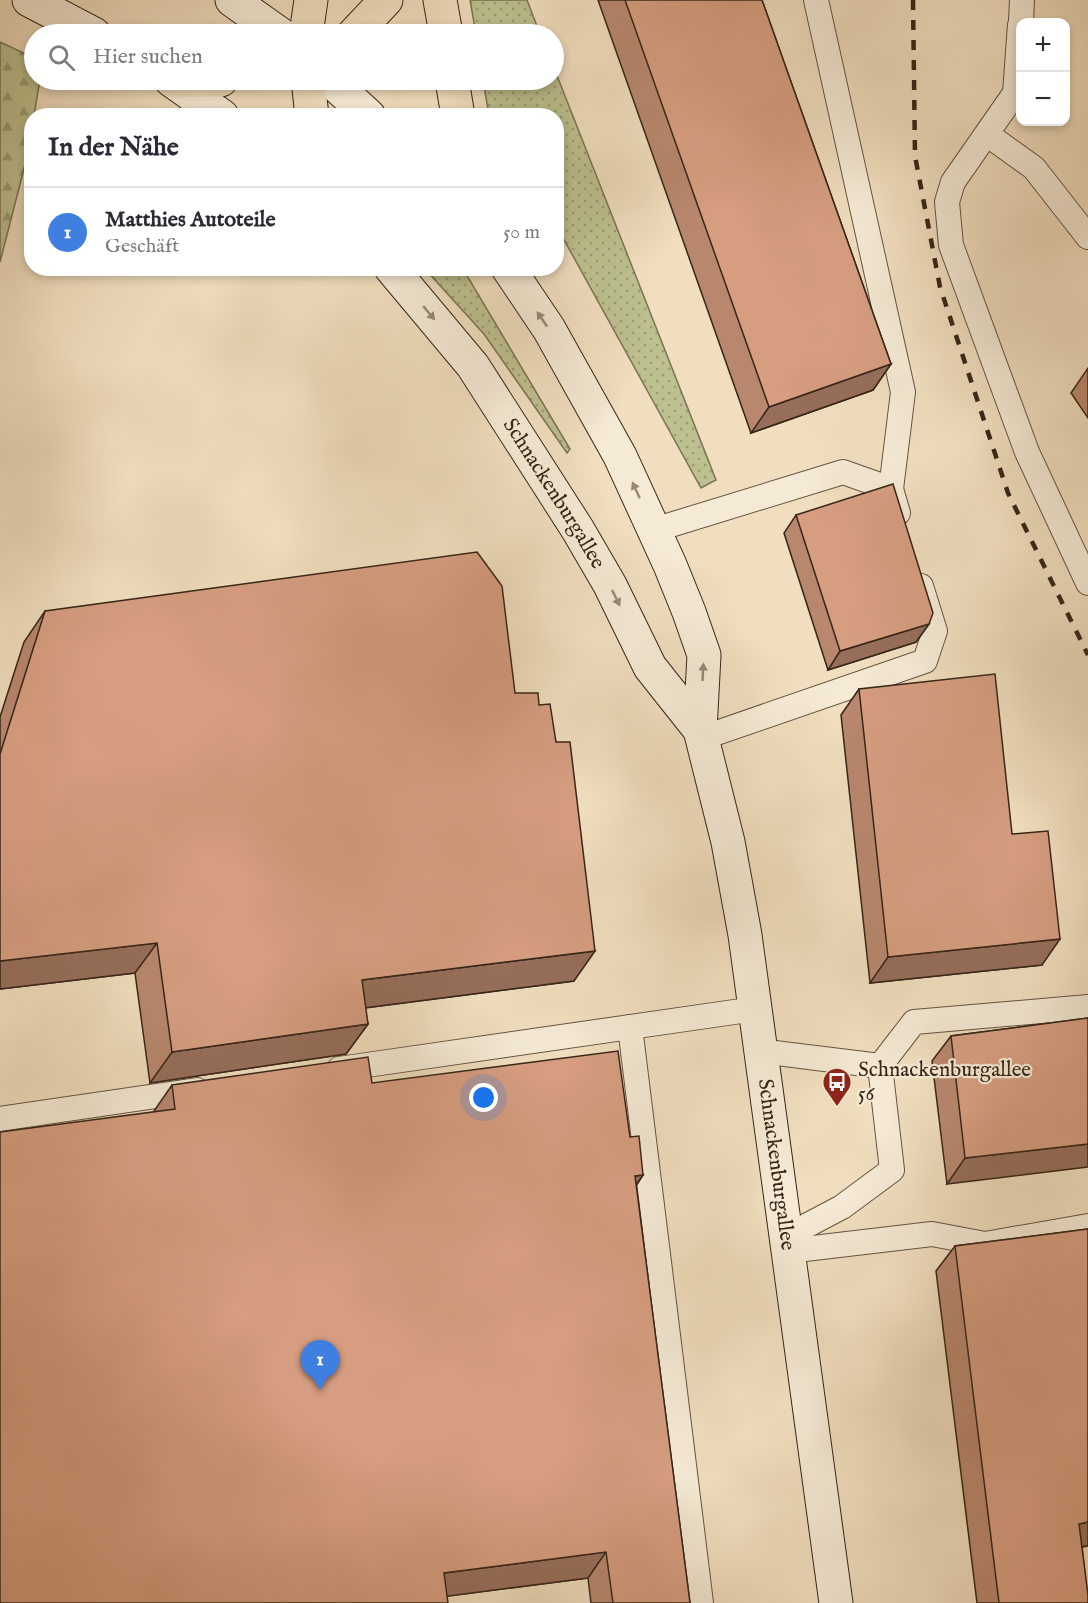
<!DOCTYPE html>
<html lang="de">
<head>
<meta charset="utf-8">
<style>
  :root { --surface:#fff; --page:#f7f7f7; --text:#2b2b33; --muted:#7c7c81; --line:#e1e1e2; --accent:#1a73e8 }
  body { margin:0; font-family:"IM FELL English",serif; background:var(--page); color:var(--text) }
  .controls { position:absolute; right:18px; top:18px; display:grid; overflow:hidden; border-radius:12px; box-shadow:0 3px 9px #0003 }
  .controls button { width:54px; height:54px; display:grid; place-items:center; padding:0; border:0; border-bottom:2px solid var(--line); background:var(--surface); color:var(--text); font:30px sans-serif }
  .you { position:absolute; left:484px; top:1098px; width:21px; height:21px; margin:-15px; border:4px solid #fff; border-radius:50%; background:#1a73e8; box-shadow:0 0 0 9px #1a73e833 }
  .badge { display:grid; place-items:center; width:39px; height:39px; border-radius:50%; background:var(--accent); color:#fff; font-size:20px; font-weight:700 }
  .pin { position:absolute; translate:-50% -50px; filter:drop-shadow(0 2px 3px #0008) }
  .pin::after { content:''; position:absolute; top:32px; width:21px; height:18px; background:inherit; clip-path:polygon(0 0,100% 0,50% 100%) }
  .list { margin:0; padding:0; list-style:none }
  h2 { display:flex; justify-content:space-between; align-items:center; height:78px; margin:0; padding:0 24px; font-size:26px }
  h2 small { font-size:20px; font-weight:400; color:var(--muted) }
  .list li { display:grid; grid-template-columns:39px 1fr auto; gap:18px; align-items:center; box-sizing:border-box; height:90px; padding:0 24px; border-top:2px solid var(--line) }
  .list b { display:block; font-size:22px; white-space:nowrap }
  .list p { margin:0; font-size:20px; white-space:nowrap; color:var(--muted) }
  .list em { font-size:20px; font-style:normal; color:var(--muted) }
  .icon { flex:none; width:33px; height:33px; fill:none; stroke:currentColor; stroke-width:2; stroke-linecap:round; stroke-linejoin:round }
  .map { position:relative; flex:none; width:1088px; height:1603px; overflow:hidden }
  .search { position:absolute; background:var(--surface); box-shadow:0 3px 9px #0003; left:24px; top:24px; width:540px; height:66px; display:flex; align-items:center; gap:15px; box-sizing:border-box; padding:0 21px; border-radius:33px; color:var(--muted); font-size:22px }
  .panel { position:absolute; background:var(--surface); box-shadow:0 3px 9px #0003; left:24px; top:108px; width:540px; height:168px; border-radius:24px }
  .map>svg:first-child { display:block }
  .grass { fill:url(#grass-dots); stroke:#7a7254; stroke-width:1.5 }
  .forest { fill:url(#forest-firs); stroke:#7a7254; stroke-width:1.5 }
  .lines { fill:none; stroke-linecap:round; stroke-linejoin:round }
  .service-casing { stroke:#645342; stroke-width:26 }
  .secondary-casing { stroke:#362518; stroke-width:35 }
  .motorway-casing { stroke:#362518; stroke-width:35 }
  .service { stroke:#f5ead5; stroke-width:24 }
  .secondary { stroke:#f5ead5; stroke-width:33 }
  .motorway { stroke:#f0debe; stroke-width:33 }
  .rail { stroke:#362518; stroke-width:4.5; stroke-dasharray:10 10; stroke-linecap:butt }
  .wall { fill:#b8876e; stroke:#362518; stroke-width:1.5 }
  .shaded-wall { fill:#966e5a; stroke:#362518; stroke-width:1.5 }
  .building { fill:#d69d80; stroke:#362518; stroke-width:1.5 }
  .oneway { fill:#968876 }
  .labels { text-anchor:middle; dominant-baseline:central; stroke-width:4.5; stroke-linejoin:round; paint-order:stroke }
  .street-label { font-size:21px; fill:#362518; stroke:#f5ead5 }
  .poi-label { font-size:21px; fill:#362518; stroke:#f5ead5; text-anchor:start }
</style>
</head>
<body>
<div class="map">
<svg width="1088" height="1603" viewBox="0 0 1088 1603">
  <defs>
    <pattern id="grass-dots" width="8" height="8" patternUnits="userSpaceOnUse" patternTransform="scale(1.5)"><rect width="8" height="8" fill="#bdc08f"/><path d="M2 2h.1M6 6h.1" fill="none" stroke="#9a9c74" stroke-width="1.8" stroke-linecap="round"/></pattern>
    <pattern id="forest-firs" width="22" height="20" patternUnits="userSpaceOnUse" patternTransform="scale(1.5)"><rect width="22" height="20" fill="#bdc08f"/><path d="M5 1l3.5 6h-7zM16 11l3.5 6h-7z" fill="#9a9c74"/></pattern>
  </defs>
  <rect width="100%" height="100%" fill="#f0debe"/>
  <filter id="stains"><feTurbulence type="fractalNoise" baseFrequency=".00333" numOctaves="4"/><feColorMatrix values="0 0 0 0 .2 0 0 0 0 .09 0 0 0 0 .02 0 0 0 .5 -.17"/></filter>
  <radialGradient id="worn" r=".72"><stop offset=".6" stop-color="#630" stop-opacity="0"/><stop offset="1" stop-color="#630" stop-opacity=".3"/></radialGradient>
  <g class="grass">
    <path d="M470,0H527L540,34H476Z"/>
    <path d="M554,68L716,480L701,488L557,227L556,116L489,115L483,80H554Z"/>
    <path d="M425,269H463L570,449L567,453L484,334Z"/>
  </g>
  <path class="forest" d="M0,42L34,58V80H40L34,115L32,116L27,157L0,262Z"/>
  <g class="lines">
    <g class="service-casing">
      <g id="service">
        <path d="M816,0L903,392L891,489"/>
        <path d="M1021,22L1022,0"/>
        <path d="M1020,25L1015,93L953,182L947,202L951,245L1027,452L1088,583"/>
        <path d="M988,135L1034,168L1088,237"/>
        <path d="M654,530L843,472L891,489L898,513"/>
        <path d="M702,738L925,661L935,631L921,586"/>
        <path d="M630,1027L701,1603"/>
        <path d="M760,1051L880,1066L892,1170L842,1207L785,1237"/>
        <path d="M880,1066L914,1022L1088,1007"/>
        <path d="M339,1069L755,1009"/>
        <path d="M0,1119L197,1090"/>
        <path d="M788,1251L932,1234L985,1244L1088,1226"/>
      </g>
    </g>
    <g class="secondary-casing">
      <g id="secondary">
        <path d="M29,0L94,34"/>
        <path d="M232,0L280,34"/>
        <path d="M171,80L222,116"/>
        <path d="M330,80L369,116"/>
        <path id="s1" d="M391,268L473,366L578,530L610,585L650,667L700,730"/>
        <path id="s2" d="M508,268L549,329L620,456L670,565L689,612L704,655L700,730L728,842L745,935L836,1603"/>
      </g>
    </g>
    <g class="motorway-casing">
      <g id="motorway">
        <path d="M440,0L446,34"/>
        <path d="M306,34L311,0"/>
        <path d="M354,34L386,0"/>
        <path d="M308,80L312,116"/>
        <path d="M452,80L458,116"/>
        <path d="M174,81L221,80"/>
      </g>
    </g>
    <use href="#service" class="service"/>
    <use href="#secondary" class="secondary"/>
    <use href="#motorway" class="motorway"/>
    <path class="rail" d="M913,0L915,156L940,287L1008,493L1088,655"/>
  </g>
  <g class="wall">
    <path d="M598,0H762L891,364L873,390L751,433Z"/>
    <path d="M1088,368V418L1071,393Z"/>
    <path d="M796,515L929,624L916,642L828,670L784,533Z"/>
    <path d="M45,611L515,693L539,705L556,742L574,981L365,1008L368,1024L346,1054L150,1083L135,973L0,989V717L24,642Z"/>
    <path d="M859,689L1012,834L1042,965L870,983L841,715Z"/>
    <path d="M1088,1018L947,1184L932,1061L951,1036Z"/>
    <path d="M372,1083L630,1137L643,1175L636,1186L690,1603H591L588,1578L447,1596L154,1111L172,1085Z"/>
    <path d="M1088,1229V1546L1082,1547L1088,1603H977L936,1271L955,1246Z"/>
  </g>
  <g class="shaded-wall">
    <path d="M891,364L873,390L751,433L769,407Z"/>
    <path d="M929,624L916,642L828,670L840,651Z"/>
    <path d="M1060,939L1042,965L870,983L888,957Z"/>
    <path d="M157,943L135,973L0,989V961Z"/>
    <path d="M595,951L574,981L340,1011L362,980Z"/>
    <path d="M368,1024L346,1054L150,1083L172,1052Z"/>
    <path d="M1088,1144V1167L947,1184L965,1158Z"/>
    <path d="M643,1175L625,1201L635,1176Z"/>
    <path d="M1088,1522V1546L1061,1549L1079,1524Z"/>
    <path d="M606,1552L588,1578L426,1599L444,1573Z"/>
  </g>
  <g class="building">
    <path d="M625,0H762L891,364L769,407Z"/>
    <path d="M893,484L933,613L929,624L840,651L796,515Z"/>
    <path d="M477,552L502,586L515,693H538L539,705L550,704L556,742H570L595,951L362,980L368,1024L172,1052L157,943L0,961V754L45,611Z"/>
    <path d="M995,674L1012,834L1048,831L1060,939L888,957L859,689Z"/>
    <path d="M1088,1018V1144L965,1158L951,1036Z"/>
    <path d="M618,1051L630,1137L639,1136L643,1175L635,1176L690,1603H613L606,1552L444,1573L448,1603H0V1132L175,1109L172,1085L368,1057L372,1083Z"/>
    <path d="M1088,1229V1522L1079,1524L1088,1595V1603H999L955,1246Z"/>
  </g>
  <defs><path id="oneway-solid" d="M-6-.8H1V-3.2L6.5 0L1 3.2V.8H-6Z" transform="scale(1.5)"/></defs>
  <g class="oneway">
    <use href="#oneway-solid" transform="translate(429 313) rotate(50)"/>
    <use href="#oneway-solid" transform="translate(542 319) rotate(-124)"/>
    <use href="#oneway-solid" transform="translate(636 490) rotate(-115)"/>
    <use href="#oneway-solid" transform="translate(616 598) rotate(64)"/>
    <use href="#oneway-solid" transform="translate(703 672) rotate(-87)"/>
  </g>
  <defs>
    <g id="bus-pin" transform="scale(1.5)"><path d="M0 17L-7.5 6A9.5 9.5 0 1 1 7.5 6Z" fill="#8f2418" stroke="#f5ead5"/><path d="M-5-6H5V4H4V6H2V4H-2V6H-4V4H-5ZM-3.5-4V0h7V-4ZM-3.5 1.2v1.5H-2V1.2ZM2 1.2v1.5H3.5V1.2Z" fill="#fff"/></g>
  </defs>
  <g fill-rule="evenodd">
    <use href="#bus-pin" x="837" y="1082"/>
  </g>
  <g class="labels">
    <g class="street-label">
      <text stroke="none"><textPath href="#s1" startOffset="279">Schnackenburgallee</textPath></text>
      <text stroke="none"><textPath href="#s2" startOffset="952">Schnackenburgallee</textPath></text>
    </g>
    <g class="poi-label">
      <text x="858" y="1070">Schnackenburgallee<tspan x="858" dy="24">56</tspan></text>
    </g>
  </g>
  <rect width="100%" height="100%" filter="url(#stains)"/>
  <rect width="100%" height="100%" fill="url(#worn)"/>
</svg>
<div class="controls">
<button>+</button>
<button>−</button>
</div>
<div class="you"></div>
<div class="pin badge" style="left:320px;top:1390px;background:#3f7fe0">1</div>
<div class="search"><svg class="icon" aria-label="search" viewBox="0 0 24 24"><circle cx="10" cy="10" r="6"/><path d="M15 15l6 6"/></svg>Hier suchen</div>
<section class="panel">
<h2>In der Nähe<small></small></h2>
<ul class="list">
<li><span class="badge" style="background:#3f7fe0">1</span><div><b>Matthies Autoteile</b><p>Geschäft</p></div><em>50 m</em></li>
</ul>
</section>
</div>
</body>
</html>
